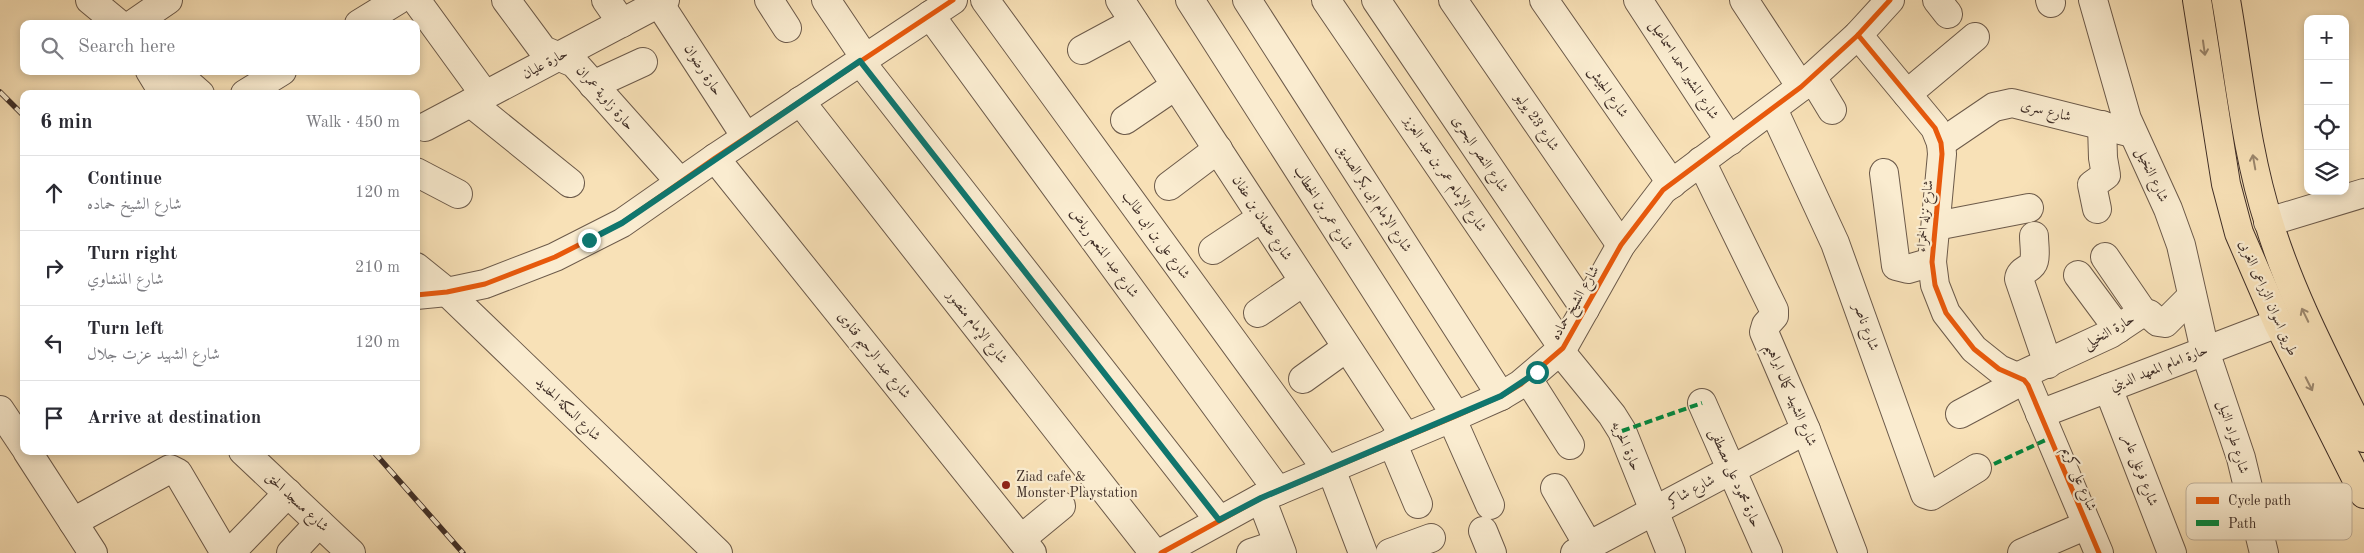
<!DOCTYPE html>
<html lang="en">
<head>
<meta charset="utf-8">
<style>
  :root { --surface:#fff; --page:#f7f7f7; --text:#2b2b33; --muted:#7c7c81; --line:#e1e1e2 }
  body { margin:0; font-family:"Old Standard TT",Amiri,serif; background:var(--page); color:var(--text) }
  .controls { position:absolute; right:15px; top:15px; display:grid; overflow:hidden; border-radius:10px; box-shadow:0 2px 8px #0003 }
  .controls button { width:45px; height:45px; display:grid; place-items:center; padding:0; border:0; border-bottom:1px solid var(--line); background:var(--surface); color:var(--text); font:25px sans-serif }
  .stop { position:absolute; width:15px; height:15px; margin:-11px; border:4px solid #0f766e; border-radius:50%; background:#fff }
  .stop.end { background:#0f766e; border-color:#fff; box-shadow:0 1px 5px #0008 }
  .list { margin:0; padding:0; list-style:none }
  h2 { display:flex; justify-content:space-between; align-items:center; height:65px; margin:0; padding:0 20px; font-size:21px }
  h2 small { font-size:16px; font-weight:400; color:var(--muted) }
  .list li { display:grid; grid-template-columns:32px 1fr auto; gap:15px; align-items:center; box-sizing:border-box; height:75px; padding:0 20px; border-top:1px solid var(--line) }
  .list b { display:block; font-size:19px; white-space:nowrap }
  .list p { margin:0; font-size:16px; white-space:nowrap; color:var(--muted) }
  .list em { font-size:16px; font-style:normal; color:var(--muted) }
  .icon { flex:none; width:28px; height:28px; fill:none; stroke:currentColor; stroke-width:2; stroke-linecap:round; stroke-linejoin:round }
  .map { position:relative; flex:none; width:2364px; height:553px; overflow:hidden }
  .search { position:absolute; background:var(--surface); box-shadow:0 2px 8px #0003; left:20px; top:20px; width:400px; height:55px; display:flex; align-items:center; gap:12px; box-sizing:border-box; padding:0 18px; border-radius:10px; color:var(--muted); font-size:19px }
  .panel { position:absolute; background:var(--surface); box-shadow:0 2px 8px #0003; left:20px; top:90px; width:400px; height:365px; border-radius:10px }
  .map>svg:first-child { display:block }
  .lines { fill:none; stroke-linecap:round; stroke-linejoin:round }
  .minor-casing { stroke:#6c5a4a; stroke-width:30 }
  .major-casing { stroke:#3e2d26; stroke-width:30 }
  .minor { stroke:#faecd0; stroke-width:28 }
  .major { stroke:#f8e1b7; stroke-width:28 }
  .rail-casing { stroke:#3e2d26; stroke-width:5.5 }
  .rail { stroke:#faecd0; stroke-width:4; stroke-dasharray:11; stroke-linecap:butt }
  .quiet { stroke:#00873e; stroke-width:4; stroke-dasharray:8 4; stroke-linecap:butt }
  .cycleway-casing { stroke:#faecd0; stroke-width:8 }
  .cycleway { stroke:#e8590c; stroke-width:5 }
  .oneway { stroke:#9b876e }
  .route { stroke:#0f766e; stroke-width:6 }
  .poi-dot { fill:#8f2418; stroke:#faecd0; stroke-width:2 }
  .labels { text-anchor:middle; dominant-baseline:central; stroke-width:4.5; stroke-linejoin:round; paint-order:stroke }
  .street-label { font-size:14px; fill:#3e2d26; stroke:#faecd0 }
  .poi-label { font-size:14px; fill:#3e2d26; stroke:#faecd0; text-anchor:start }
  .key { fill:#faecd0; stroke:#c2b39d; stroke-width:1 }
  .key-label { font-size:14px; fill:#3e2d26 }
</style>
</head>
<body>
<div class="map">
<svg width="2364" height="553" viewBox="0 0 2364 553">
  <rect width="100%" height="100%" fill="#f8e1b7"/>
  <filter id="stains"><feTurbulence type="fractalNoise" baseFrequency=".004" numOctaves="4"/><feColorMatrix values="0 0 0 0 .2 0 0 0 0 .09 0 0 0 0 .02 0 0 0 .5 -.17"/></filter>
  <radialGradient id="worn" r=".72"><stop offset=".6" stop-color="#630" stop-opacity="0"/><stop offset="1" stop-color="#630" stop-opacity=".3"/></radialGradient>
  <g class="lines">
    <g class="minor-casing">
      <g id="minor">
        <path d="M90,0L119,24"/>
        <path d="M416,0L485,95"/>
        <path d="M506,0L543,50L574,63L680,182"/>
        <path d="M606,0L622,23"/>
        <path d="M769,0L787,28"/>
        <path d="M826,0L865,58"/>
        <path d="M985,0L1327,470"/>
        <path d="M1120,0L1405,436"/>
        <path d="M1190,0L1456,416"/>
        <path d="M1247,0L1501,396"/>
        <path d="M1326,0L1563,348"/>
        <path d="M1376,0L1585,309"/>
        <path d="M1453,0L1621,245"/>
        <path d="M1544,0L1672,184"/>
        <path d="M1638,0L1730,141"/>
        <path d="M1744,0L1801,87"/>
        <path d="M1937,0L1948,14"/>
        <path d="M2050,0L2051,3"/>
        <path d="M2093,0L2127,119L2168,209L2181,245L2205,351L2241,458L2264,553"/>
        <path d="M659,3L746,137"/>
        <path d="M930,15L1278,491"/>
        <path d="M133,24L168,0"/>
        <path d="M359,24L398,0"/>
        <path d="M1858,35L1935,128L1941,143L1942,154L1932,262L1935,285L1946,313L1974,349L1999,369L2024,380L2028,385L2099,553"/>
        <path d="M1082,50L1134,22"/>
        <path d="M860,61L1219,520"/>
        <path d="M150,71L164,94"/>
        <path d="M174,71L200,94"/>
        <path d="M1812,77L1832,110"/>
        <path d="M593,85L643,62"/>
        <path d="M245,94L282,71"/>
        <path d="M1907,94L1975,37"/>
        <path d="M800,101L1154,553"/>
        <path d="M471,103L570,183"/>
        <path d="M1773,109L1835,243L1925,494L1931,496L1977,468"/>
        <path d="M1125,120L1175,86"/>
        <path d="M425,127L665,0"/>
        <path d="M1941,143L1994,107L2012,103L2132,133"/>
        <path d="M715,158L1032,553"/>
        <path d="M1701,161L1774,310V316L1766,325L1764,332L1806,430L1853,553"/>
        <path d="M416,172L458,194"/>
        <path d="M1884,173L1896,266L1908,269L1932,262"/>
        <path d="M1169,186L1218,149"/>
        <path d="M2097,209L2092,185L2106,175L2103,158L2102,125"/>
        <path d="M2268,222L2364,193"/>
        <path d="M1936,226L2029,208"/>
        <path d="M2034,236C2034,244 2036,254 2034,261C2032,270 2020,269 2019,279L2048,364"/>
        <path d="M1213,250L1261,218"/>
        <path d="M2105,257L2144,314"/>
        <path d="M416,267L447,292L718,553"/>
        <path d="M2078,275L2118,329"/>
        <path d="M416,295L447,292L485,284L555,257L622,223L715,158L953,0"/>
        <path d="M1258,313L1303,282"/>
        <path d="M1560,351L1612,415L1622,431L1671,553"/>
        <path d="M2017,377L2110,334L2140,314H2149L2158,322L2165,323L2192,296"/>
        <path d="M1303,379L1346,348"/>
        <path d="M1528,379L1570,445"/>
        <path d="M2108,388L2172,553"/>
        <path d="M1702,403L1768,553"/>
        <path d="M0,410L24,446"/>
        <path d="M1960,414L2024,380"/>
        <path d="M2040,414L2278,323"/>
        <path d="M1451,417L1490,505"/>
        <path d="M1392,442L1418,504"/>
        <path d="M27,451L93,553"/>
        <path d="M243,451L351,553"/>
        <path d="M1331,469L1363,553"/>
        <path d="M1555,488L1588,545"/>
        <path d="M1261,498L1282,553"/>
        <path d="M73,522L170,469L178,473L225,553"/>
        <path d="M1483,531L1492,553"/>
        <path d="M1021,539L1061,506"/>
        <path d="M230,553L288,493"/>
        <path d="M291,553L319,523"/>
        <path d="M1161,553L1261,498L1456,416L1501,396L1521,384L1563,348L1621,245L1663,190L1801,87L1858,35L1890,0"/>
        <path d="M1251,553L1278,544"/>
        <path d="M1390,553L1431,538"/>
        <path d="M1575,553L1806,430"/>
        <path d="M2022,553L2087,525"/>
      </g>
    </g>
    <g class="major-casing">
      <g id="major">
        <path d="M2197,0L2226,184L2239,233L2278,323L2364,494"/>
        <path d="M2226,0C2239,74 2246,152 2269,223C2292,298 2330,368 2364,438"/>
      </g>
    </g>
    <use href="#minor" class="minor"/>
    <use href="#major" class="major"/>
    <g class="rail-casing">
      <g id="rail">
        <path d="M0,92L24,116"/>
        <path d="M373,451L463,553"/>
      </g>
    </g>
    <use href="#rail" class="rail"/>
    <g class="quiet">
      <path d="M1622,431L1702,403"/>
      <path d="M1994,464L2050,438"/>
    </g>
    <g class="cycleway-casing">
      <g id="cycleway">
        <path d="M1858,35L1935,128L1941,143L1942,154L1932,262L1935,285L1946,313L1974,349L1999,369L2024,380L2028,385L2099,553"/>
        <path d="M416,295L447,292L485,284L555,257L622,223L715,158L953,0"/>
        <path d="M1161,553L1261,498L1456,416L1501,396L1521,384L1563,348L1621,245L1663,190L1801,87L1858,35L1890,0"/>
      </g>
    </g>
    <use href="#cycleway" class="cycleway"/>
  </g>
  <defs><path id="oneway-shaft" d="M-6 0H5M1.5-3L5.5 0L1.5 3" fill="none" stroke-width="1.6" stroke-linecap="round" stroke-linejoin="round" transform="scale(1.25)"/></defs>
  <g class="oneway">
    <use href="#oneway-shaft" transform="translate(2204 48) rotate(82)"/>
    <use href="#oneway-shaft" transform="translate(2254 162) rotate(-100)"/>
    <use href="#oneway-shaft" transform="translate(2305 315) rotate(-116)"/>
    <use href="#oneway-shaft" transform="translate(2309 384) rotate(63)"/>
  </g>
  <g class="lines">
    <path class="route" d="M589,240L622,223L860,61L1219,520L1261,498L1501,396L1537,372"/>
  </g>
  <circle class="poi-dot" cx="1006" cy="485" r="5"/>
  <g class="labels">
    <g class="street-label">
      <text transform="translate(545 64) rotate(-28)">حارة عليان</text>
      <text transform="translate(703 70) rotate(57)">حارة رضوان</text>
      <text transform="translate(1684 70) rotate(57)">شارع المشير احمد اسماعيل</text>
      <text transform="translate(1608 92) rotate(55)">شارع الجيش</text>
      <text transform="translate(605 98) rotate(49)">حارة زاوية عمران</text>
      <text transform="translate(2046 111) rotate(14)">شارع سرى</text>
      <text transform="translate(1537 122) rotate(56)">شارع 23 يوليو</text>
      <text transform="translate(1480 154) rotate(56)">شارع النصر البحرى</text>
      <text transform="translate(1445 174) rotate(56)">شارع الإمام عمر بن عبد العزيز</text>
      <text transform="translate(2152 175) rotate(65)">شارع النخيل</text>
      <text transform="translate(1374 198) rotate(57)">شارع الإمام ابى بكر الصديق</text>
      <text transform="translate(1323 208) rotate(57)">شارع عمر بن الخطاب</text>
      <text transform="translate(1925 216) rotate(-84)">شارع نزله الحمراء</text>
      <text transform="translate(1262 218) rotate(57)">شارع عثمان بن عفان</text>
      <text transform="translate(1156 235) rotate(54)">شارع على بن ابى طالب</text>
      <text transform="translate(1104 253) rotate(54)">شارع عبد المنعم رياض</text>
      <text transform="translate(2268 298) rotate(66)">طريق اسوان الزراعى الغربى</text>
      <text transform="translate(1575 303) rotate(-60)">شارع الشيخ حماده</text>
      <text transform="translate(977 327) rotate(52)">شارع الإمام منصور</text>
      <text transform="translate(1866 327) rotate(70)">شارع ناصر</text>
      <text transform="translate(2109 332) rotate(-30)">حارة النخيلى</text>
      <text transform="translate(874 355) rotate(51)">شارع عبد الرحيم قناوى</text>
      <text transform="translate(2159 368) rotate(-21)">حارة امام المعهد الديني</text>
      <text transform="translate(1791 395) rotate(67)">شارع الشهيد كمال ابراهيم</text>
      <text transform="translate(568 409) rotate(44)">شارع السكة الحديد</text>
      <text transform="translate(2233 437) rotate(73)">شارع طراد النيل</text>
      <text transform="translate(1626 446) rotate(66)">حارة الحريه</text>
      <text transform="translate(2140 470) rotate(69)">شارع فرغلى عامر</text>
      <text transform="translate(1735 478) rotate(66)">حارة محمود على مصطفى</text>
      <text transform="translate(2079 479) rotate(67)">شارع على كريم</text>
      <text transform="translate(1691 491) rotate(-28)">شارع شاكر</text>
      <text transform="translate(297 502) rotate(43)">شارع مسجد الحق</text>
    </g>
    <g class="poi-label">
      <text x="1016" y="477">Ziad cafe &amp;<tspan x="1016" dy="16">Monster Playstation</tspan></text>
    </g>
  </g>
  <rect x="2186" y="483" width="166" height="57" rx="8" class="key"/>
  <rect x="2196" y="497" width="23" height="7" fill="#e8590c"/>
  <rect x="2196" y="520" width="23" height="6" fill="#00873e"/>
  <g class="key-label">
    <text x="2228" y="505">Cycle path</text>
    <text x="2228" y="528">Path</text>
  </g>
  <rect width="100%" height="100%" filter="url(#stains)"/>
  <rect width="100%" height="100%" fill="url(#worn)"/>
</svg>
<div class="controls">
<button>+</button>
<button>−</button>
<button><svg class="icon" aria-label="locate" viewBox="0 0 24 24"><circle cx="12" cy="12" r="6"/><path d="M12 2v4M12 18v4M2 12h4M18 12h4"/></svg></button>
<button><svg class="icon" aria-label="layers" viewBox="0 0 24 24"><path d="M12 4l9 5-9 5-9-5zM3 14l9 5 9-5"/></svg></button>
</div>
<div class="stop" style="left:1537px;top:372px"></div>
<div class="stop end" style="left:589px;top:240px"></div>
<div class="search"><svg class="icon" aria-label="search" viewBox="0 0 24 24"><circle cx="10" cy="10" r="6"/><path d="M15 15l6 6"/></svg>Search here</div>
<section class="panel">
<h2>6 min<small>Walk · 450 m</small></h2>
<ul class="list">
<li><svg class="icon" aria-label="ahead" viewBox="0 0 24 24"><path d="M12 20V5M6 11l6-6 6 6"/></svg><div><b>Continue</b><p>شارع الشيخ حماده</p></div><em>120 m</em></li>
<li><svg class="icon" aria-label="right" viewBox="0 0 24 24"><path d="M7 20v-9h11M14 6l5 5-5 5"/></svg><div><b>Turn right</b><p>شارع المنشاوي</p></div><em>210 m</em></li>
<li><svg class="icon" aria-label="left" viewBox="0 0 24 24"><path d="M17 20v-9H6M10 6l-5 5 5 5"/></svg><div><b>Turn left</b><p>شارع الشهيد عزت جلال</p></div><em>120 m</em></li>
<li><svg class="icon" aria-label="arrive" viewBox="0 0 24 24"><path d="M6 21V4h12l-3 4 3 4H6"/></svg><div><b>Arrive at destination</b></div></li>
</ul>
</section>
</div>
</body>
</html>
